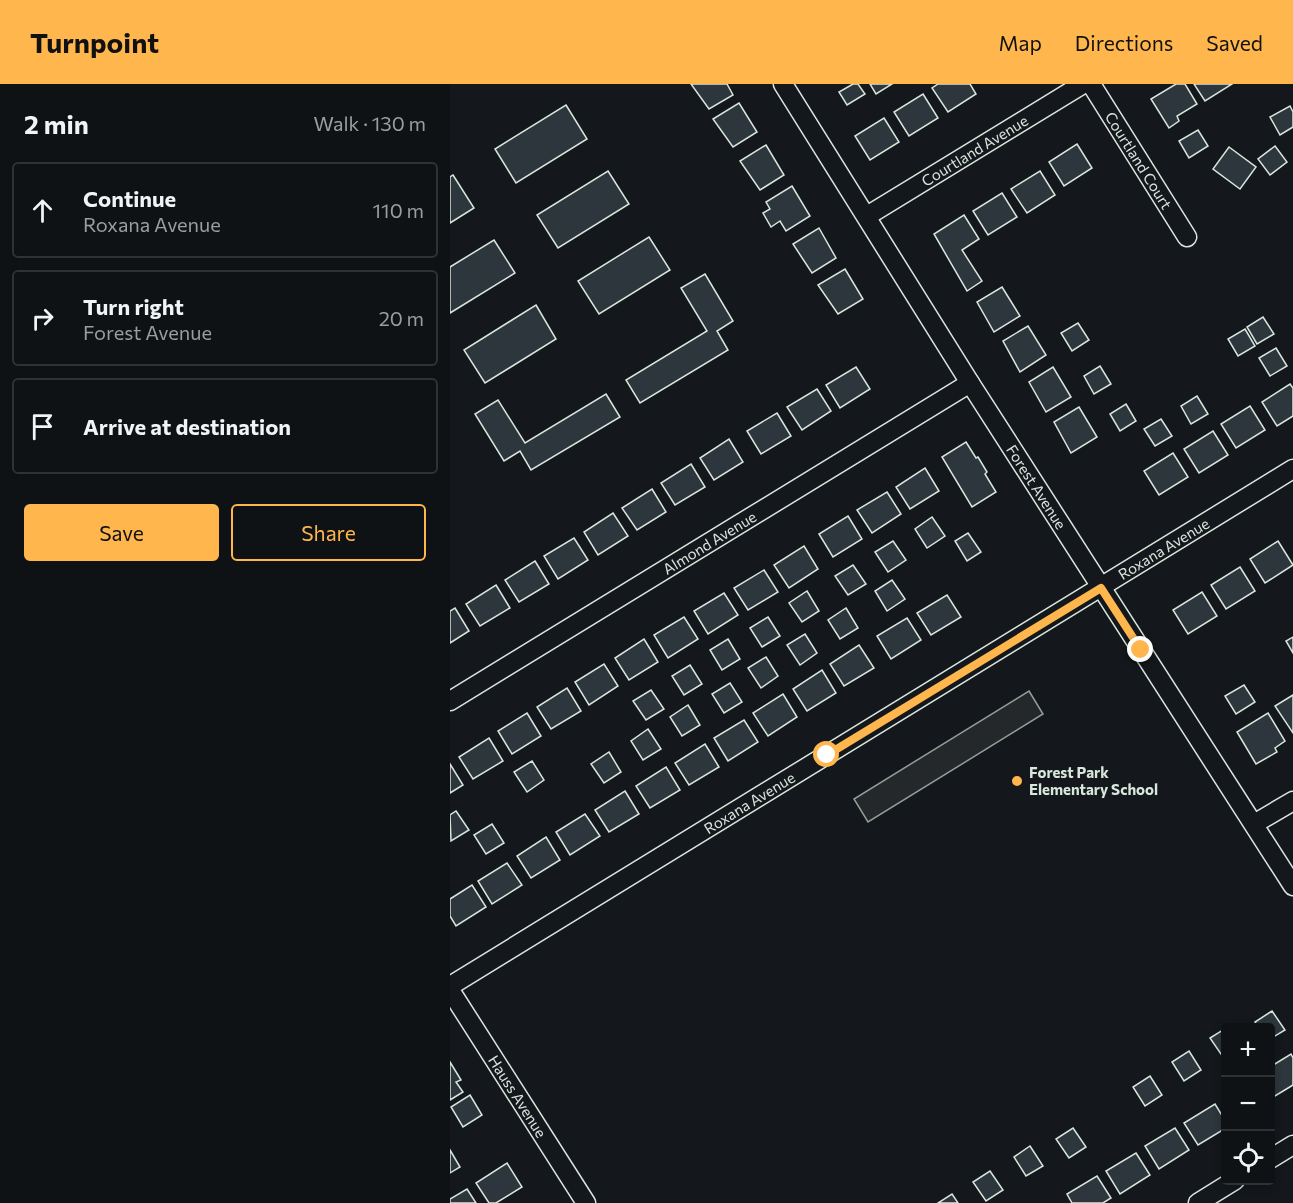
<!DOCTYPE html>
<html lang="en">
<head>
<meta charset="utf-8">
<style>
  :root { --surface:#0f1215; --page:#1d2022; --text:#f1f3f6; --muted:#9b9ea0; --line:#2f3234; --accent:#ffb74d }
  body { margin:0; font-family:Commissioner,sans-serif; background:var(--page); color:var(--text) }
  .controls { position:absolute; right:18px; bottom:18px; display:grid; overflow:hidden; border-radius:6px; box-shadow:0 3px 9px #0003 }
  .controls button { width:54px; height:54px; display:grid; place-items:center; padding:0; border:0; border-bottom:2px solid var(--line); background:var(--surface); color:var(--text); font:30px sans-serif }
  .stop { position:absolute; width:18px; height:18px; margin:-14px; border:4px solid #ffb74d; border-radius:50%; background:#fff }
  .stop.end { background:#ffb74d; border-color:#fff; box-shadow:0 2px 6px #0008 }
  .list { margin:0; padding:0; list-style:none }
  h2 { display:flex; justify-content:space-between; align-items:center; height:78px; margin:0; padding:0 24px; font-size:26px }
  h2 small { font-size:20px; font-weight:400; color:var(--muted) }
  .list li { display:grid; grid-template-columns:39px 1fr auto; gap:18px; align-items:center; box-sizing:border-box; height:96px; margin:0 12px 12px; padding:0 12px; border:2px solid var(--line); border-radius:6px }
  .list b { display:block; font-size:22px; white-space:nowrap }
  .list p { margin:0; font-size:20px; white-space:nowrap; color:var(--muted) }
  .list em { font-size:20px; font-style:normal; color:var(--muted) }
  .actions { display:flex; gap:12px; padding:18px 24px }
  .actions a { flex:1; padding:14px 0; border:2px solid var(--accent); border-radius:6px; text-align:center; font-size:21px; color:var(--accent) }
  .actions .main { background:var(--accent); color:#111 }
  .icon { flex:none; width:33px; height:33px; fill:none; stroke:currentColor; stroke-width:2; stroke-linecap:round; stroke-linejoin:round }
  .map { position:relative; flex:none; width:843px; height:1119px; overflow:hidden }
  header { display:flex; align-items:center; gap:36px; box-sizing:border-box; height:84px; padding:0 30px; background:var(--accent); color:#111 }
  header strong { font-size:28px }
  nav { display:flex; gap:33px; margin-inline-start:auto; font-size:21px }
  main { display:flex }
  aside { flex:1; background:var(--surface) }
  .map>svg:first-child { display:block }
  .parking { fill:#24282b; stroke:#939e99; stroke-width:1.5 }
  .building { fill:#2c363c; stroke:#d8e6dc; stroke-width:1.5 }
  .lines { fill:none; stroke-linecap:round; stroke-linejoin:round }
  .street-casing { stroke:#d8e6dc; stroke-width:21 }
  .street { stroke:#14181c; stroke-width:18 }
  .route { stroke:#ffb74d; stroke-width:8 }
  .poi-dot { fill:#ffb74d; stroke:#14181c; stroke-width:2 }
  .labels { text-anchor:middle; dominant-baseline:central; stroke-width:4.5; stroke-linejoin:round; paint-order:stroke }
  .street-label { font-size:15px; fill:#d8e6dc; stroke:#14181c }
  .poi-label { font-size:15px; font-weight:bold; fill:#d8e6dc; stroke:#14181c; text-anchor:start }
</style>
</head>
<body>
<header>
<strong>Turnpoint</strong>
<nav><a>Map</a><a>Directions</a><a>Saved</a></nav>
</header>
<main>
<aside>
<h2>2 min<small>Walk · 130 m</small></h2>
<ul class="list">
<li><svg class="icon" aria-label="ahead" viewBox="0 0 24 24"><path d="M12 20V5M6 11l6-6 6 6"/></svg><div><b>Continue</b><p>Roxana Avenue</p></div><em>110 m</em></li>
<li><svg class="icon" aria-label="right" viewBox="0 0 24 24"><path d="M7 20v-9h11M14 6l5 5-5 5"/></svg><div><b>Turn right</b><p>Forest Avenue</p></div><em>20 m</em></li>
<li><svg class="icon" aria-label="arrive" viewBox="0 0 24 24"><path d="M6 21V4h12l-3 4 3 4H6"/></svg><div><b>Arrive at destination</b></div></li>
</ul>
<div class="actions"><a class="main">Save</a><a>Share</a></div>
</aside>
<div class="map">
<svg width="843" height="1119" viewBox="0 0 843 1119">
  <rect width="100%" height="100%" fill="#14181c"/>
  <path class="parking" d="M579,607L593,630L418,738L404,715Z"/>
  <g class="building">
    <path d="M241,0H277L283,11L259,25Z"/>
    <path d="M403,0H408L415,10L397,21L389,8Z"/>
    <path d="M420,0H442L426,10Z"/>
    <path d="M488,0H520L526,10L498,28L482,4Z"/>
    <path d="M726,0H735L747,20L727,32L729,37L719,44L701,15Z"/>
    <path d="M744,0H782L755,17Z"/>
    <path d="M473,10L488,34L459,52L444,28Z"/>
    <path d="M289,19L307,48L283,63L263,35Z"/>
    <path d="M116,21L137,55L66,99L45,65Z"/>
    <path d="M840,22L843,28V43L830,51L820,33Z"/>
    <path d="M434,34L449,58L420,76L405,52Z"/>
    <path d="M748,46L758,62L739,74L729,57Z"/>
    <path d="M627,60L642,84L614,102L599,78Z"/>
    <path d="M316,61L334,91L310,106L290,77Z"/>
    <path d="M825,62L837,78L820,91L808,75Z"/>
    <path d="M779,63L806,83L790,105L763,85Z"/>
    <path d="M158,87L179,120L108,164L87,131Z"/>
    <path d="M590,87L605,111L577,129L561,105Z"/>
    <path d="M3,91L24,124L0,139V93Z"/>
    <path d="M342,102L360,132L336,147L330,137L321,143L313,129L320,125L316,118Z"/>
    <path d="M552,109L567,133L538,151L523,127Z"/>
    <path d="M514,131L529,155L512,166L532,197L517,207L484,150Z"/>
    <path d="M369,144L386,174L362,189L343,160Z"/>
    <path d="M199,153L220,186L149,230L128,197Z"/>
    <path d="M44,156L65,189L0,229V183Z"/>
    <path d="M395,185L413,215L388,230L368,201Z"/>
    <path d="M255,190L283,237L267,247L278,266L190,319L176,296L257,247L231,204Z"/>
    <path d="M552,203L570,232L544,248L527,218Z"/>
    <path d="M86,221L106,255L35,299L14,266Z"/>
    <path d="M813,233L824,250L807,260L797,243Z"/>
    <path d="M628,239L639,256L622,267L611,249Z"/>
    <path d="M578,242L596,271L570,288L553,257Z"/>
    <path d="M795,245L805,262L788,272L778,255Z"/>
    <path d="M826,264L837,282L820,292L809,274Z"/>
    <path d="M650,282L661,300L644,310L634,292Z"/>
    <path d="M406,283L420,305L390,324L376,301Z"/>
    <path d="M603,283L621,313L596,328L579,298Z"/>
    <path d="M840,300L843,304V332L827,342L812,318Z"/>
    <path d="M367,305L381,327L352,346L337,323Z"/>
    <path d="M156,310L170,333L81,386L70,367L54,377L25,330L48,316L75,359Z"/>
    <path d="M747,312L758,330L741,340L731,322Z"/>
    <path d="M676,320L686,337L670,347L660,330Z"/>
    <path d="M800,322L815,346L786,364L771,340Z"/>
    <path d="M629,323L647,353L621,369L604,338Z"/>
    <path d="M327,329L341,352L311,370L297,347Z"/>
    <path d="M711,335L722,352L705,362L694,345Z"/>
    <path d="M763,347L778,371L749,389L734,365Z"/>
    <path d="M279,355L293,378L264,396L250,374Z"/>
    <path d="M516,358L526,374L528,373L537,388L535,390L546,408L522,423L492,373Z"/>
    <path d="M723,369L738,393L709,411L694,387Z"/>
    <path d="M241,380L255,403L225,421L211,399Z"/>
    <path d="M475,384L489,407L460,425L446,403Z"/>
    <path d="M202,405L216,428L187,446L172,424Z"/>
    <path d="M437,408L451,430L422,449L407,426Z"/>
    <path d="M163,429L178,452L148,471L134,448Z"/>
    <path d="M398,432L412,455L383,473L369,450Z"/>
    <path d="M482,433L495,452L477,464L465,445Z"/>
    <path d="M518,449L531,468L517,477L505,457Z"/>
    <path d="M124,454L138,476L108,495L94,472Z"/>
    <path d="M443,457L456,476L438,488L425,468Z"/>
    <path d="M828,457L843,481L815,499L800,475Z"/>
    <path d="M354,462L368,485L339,504L324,481Z"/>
    <path d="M85,477L99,500L69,518L55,496Z"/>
    <path d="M403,481L416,500L398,511L385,492Z"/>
    <path d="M790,483L805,507L776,525L761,501Z"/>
    <path d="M314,486L328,508L298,526L284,504Z"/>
    <path d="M442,496L455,515L437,527L425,507Z"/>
    <path d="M46,501L60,524L30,542L16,520Z"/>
    <path d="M357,507L369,527L352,538L339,519Z"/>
    <path d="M752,508L767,532L738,550L723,526Z"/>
    <path d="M274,509L288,531L258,550L244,527Z"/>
    <path d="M497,511L511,533L481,551L467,529Z"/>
    <path d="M5,524L19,547L0,559V527Z"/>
    <path d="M396,524L408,544L390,555L378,536Z"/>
    <path d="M234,533L248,555L218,574L204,551Z"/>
    <path d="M318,533L330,552L312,563L300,544Z"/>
    <path d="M457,534L471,556L441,575L427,552Z"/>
    <path d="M355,550L367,569L350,581L337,561Z"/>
    <path d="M843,553V569L836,557Z"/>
    <path d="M194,555L208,578L179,596L165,574Z"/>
    <path d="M278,555L290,575L272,586L260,566Z"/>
    <path d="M409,561L424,584L394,602L380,580Z"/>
    <path d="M316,573L328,592L311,604L298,584Z"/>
    <path d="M154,580L168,602L139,621L125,598Z"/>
    <path d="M240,581L252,600L234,611L222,592Z"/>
    <path d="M372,586L386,609L357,627L343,605Z"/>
    <path d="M280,599L292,618L274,629L262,610Z"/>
    <path d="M794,601L805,618L786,630L775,612Z"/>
    <path d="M117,604L131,627L101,645L87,623Z"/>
    <path d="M201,606L214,625L196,636L183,617Z"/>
    <path d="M333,610L347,633L318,652L303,629Z"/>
    <path d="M843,611V649L825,622Z"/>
    <path d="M238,621L250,641L232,652L220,633Z"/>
    <path d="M77,629L91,652L62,670L48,647Z"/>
    <path d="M818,629L835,657L825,664L827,668L806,680L787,648Z"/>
    <path d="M294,636L308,658L278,677L264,654Z"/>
    <path d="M198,645L211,665L193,676L181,657Z"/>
    <path d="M39,654L53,677L23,695L9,673Z"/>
    <path d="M255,660L269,683L239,701L225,679Z"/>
    <path d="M159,668L171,688L154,699L141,680Z"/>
    <path d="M82,677L94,696L77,708L64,688Z"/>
    <path d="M0,680L13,701L0,709Z"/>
    <path d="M216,683L230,706L200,724L186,702Z"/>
    <path d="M175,707L189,730L159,748L145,726Z"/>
    <path d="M6,727L19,746L1,757L0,731Z"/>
    <path d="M135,730L150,752L120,771L106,748Z"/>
    <path d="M42,740L54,759L36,770L24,751Z"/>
    <path d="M96,753L110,776L81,794L67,772Z"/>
    <path d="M57,779L72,801L42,820L28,797Z"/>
    <path d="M22,801L36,823L6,842L0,832V815Z"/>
    <path d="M822,927L835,946L820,955V944H809L805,938Z"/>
    <path d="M776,944V971L773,973L760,954Z"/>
    <path d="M739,967L751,986L734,997L722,978Z"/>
    <path d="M841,970L843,974V1001L825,1012L820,1005V983Z"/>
    <path d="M0,978L11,996L6,998L13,1008L0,1016Z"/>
    <path d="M700,992L712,1011L695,1022L683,1003Z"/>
    <path d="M20,1011L32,1031L13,1043L1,1023Z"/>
    <path d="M765,1020L776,1038V1044L748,1061L734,1039Z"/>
    <path d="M623,1044L636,1063L619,1074L606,1055Z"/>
    <path d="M725,1044L739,1066L709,1085L695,1062Z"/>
    <path d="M580,1062L593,1082L576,1092L564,1073Z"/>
    <path d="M0,1066L10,1083L0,1089Z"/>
    <path d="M686,1069L700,1091L670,1110L656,1087Z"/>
    <path d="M57,1079L72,1103L46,1119H39L26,1099Z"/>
    <path d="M540,1087L553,1106L536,1117L523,1098Z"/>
    <path d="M647,1092L661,1114L653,1119H622L617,1110Z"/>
    <path d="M17,1105L26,1119H0V1115Z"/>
    <path d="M502,1110L508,1119H488Z"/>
  </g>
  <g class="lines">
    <g class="street-casing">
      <g id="street">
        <path id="s1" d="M333,0L520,299L843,802"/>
        <path id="s2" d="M641,0L737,153"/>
        <path id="s3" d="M417,132L633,0"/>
        <path id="s4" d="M0,617L520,299"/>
        <path d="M804,740L843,717"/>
        <path id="s5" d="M0,902L843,385"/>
        <path id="s6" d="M0,906L136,1119"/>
        <path d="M820,1075L843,1061"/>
        <path d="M748,1119L785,1096"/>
      </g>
    </g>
    <use href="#street" class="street"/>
  </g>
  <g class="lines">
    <path class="route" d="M377,671L651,504L691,566"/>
  </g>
  <circle class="poi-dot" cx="567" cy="697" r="6"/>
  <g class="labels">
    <g class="street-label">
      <text stroke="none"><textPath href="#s3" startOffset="126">Courtland Avenue</textPath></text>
      <text stroke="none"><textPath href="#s2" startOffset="90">Courtland Court</textPath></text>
      <text stroke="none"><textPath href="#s1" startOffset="476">Forest Avenue</textPath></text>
      <text stroke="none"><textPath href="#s4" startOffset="304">Almond Avenue</textPath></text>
      <text stroke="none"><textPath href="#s5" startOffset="837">Roxana Avenue</textPath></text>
      <text stroke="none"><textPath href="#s5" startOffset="351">Roxana Avenue</textPath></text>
      <text stroke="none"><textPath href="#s6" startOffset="126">Hauss Avenue</textPath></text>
    </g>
    <g class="poi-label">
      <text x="579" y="688">Forest Park<tspan x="579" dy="17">Elementary School</tspan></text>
    </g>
  </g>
</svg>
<div class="controls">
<button>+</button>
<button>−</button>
<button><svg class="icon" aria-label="locate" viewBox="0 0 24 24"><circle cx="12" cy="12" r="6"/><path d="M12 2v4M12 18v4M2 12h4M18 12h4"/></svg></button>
</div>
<div class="stop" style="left:377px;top:671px"></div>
<div class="stop end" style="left:691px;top:566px"></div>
</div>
</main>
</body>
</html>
